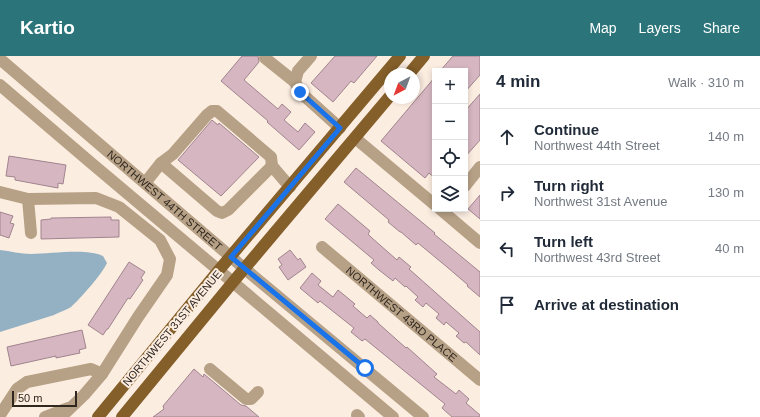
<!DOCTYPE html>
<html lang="en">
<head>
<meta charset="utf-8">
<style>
  :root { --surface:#fff; --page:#f2f2f3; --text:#1f2937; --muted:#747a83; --line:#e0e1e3; --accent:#2b757a }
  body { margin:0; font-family:Helvetica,sans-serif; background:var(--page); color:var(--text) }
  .controls { position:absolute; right:12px; top:12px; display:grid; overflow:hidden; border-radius:0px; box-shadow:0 2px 6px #0003 }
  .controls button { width:36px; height:36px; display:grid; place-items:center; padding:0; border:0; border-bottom:1px solid var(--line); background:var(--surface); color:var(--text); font:20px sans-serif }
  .compass { position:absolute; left:384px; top:12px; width:36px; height:36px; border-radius:50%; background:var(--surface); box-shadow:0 2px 6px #0003; rotate:221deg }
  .scale { position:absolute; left:12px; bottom:10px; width:65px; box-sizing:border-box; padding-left:4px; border:2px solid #30271f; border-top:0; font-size:11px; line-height:14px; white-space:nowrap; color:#30271f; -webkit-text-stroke:3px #fcede1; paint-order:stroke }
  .stop { position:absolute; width:12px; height:12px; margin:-9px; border:3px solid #1a73e8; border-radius:50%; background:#fff }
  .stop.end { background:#1a73e8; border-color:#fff; box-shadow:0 1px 4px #0008 }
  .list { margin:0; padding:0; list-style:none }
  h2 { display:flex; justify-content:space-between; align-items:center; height:52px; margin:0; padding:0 16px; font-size:17px }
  h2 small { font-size:13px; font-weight:400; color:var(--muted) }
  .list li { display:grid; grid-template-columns:26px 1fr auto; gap:12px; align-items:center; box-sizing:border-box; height:56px; padding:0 16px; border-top:1px solid var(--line) }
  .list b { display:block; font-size:15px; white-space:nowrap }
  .list p { margin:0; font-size:13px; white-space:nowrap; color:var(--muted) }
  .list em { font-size:13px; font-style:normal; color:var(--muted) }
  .icon { flex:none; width:22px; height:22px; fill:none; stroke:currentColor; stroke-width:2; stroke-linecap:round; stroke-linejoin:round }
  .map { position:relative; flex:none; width:480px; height:361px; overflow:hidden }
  header { display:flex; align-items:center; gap:24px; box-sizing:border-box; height:56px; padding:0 20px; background:var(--accent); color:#fff }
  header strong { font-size:19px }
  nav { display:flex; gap:22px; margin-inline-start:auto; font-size:14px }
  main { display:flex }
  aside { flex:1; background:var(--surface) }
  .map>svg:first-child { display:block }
  .water { fill:#93b1c2 }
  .building { fill:#d5b6c1; stroke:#a1848e }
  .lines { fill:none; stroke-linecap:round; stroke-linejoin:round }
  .minor { stroke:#b7a186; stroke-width:12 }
  .major { stroke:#855f29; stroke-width:12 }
  .route { stroke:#1a73e8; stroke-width:5 }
  .labels { text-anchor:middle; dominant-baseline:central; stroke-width:4; stroke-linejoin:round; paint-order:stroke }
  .street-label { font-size:11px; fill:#30271f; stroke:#fcede1 }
</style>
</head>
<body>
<header>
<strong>Kartio</strong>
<nav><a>Map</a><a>Layers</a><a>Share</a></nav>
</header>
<main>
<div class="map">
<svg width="480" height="361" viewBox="0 0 480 361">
  <rect width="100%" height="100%" fill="#fcede1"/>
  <path class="water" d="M0,194C10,195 21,198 31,198C51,198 86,192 103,200L107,207C102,218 80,243 71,251C67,254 59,256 54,259L0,276Z"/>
  <g class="building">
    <path d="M242,0H258L259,6L244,24L278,53L282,48L291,56L284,64L298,76L305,67L315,76L299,94L267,66L268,65L221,25Z"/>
    <path d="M335,0H377L354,27L351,25L333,46L311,27Z"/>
    <path d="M453,0H480V19L465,36V15H440Z"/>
    <path d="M435,21V122L429,117L425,122L381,85Z"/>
    <path d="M480,38V84L465,101V55Z"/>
    <path d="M212,64L218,69L219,67L259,101L221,140L178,104Z"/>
    <path d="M9,100L66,109L63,128L58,127V132L15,124V121L6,120Z"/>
    <path d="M356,112L418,163L435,177L434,178L480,216V241L467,230L468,229L447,211L418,187L416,189L401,176H400L388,166L389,164L344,126Z"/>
    <path d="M480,139V163L468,153Z"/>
    <path d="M338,148L370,175L368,178L372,182L397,204L399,201L411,211L409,213L480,276V299L466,286L464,287L456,280L459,277L446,266L444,269L436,262L439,258L426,247L423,251L415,244L418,241L406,230L405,231L395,222L393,225L379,214L371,207L374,204L325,163Z"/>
    <path d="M0,156L13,160L10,167L14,168L9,182L0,179Z"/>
    <path d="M111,161V164H119V181L41,183V164L51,163V162Z"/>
    <path d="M290,194L298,204L300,202L306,211L288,224L279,211L282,209L278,203Z"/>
    <path d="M129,206L145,216L141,222L143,224L130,243L128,242L108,273H107L103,279L88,269Z"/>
    <path d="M312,217L321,225L318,229L333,241L338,234L355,248L353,250L367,262L370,259L378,266V267L406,292L407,291L437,318L434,321L456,338L459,334L469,343L466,347L480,359V361H452L442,352L445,348L365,283L362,285L351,276L354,272L320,245L318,247L300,232Z"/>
    <path d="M82,274L86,292L79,294L80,297L56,302V300L11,310L7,291Z"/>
    <path d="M194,313L203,321L204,318L241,349L246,350L259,361H153L164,353L163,350Z"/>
  </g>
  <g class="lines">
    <g class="minor">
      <path d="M265,2L295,26L300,36L340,72"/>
      <path id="s1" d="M0,3L245,213L423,361"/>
      <path d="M295,26L298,15L311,0"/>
      <path d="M0,29L90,106L393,361"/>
      <path d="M355,82L435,149"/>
      <path d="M161,107L173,98L207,59L212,55H217L271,101L272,110"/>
      <path d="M145,127L161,107L217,155L222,157L228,154L272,110L290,131"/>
      <path d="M465,130L480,111"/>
      <path d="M0,136L28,143L96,142L119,151L160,184L170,203L167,219L138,261L102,318L84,339L61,361"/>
      <path d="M28,143L31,177"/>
      <path d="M440,153L480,187"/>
      <path id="s2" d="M322,191L480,324"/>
      <path d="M210,313L246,343H251L258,336"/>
      <path d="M0,359L17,333L27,326L91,313L102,318"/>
      <path d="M357,359L359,361"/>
      <path d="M45,361L68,352"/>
    </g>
    <g class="major">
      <path d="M409,18L424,0"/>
      <path d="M98,361L219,214L400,0"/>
      <path d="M122,361L233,226L390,40"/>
    </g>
  </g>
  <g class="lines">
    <path class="route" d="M300,36L340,72L231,201L365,312"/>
  </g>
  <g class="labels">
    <g class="street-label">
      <text stroke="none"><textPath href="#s1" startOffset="217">NORTHWEST 44TH STREET</textPath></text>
      <text stroke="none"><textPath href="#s2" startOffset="104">NORTHWEST 43RD PLACE</textPath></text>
      <text transform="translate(172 272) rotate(-50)">NORTHWEST 31ST AVENUE</text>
    </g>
  </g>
</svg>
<div class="controls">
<button>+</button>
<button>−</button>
<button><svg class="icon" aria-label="locate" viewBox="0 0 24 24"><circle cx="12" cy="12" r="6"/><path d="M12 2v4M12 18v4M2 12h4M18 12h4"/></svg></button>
<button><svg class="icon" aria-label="layers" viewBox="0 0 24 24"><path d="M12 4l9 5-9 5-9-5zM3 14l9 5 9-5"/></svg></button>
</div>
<svg class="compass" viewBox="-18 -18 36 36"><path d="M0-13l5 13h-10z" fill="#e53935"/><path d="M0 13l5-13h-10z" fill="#747a83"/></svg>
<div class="scale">50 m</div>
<div class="stop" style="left:365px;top:312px"></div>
<div class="stop end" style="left:300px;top:36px"></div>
</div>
<aside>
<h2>4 min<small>Walk · 310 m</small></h2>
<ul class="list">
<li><svg class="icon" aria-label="ahead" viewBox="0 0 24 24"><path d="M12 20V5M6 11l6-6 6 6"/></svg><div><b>Continue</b><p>Northwest 44th Street</p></div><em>140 m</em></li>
<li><svg class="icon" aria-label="right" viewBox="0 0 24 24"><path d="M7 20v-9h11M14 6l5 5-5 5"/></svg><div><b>Turn right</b><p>Northwest 31st Avenue</p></div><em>130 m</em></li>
<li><svg class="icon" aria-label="left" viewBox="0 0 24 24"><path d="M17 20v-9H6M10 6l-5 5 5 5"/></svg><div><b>Turn left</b><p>Northwest 43rd Street</p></div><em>40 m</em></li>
<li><svg class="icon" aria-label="arrive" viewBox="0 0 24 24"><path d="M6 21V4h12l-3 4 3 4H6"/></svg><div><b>Arrive at destination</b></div></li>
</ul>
</aside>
</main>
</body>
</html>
